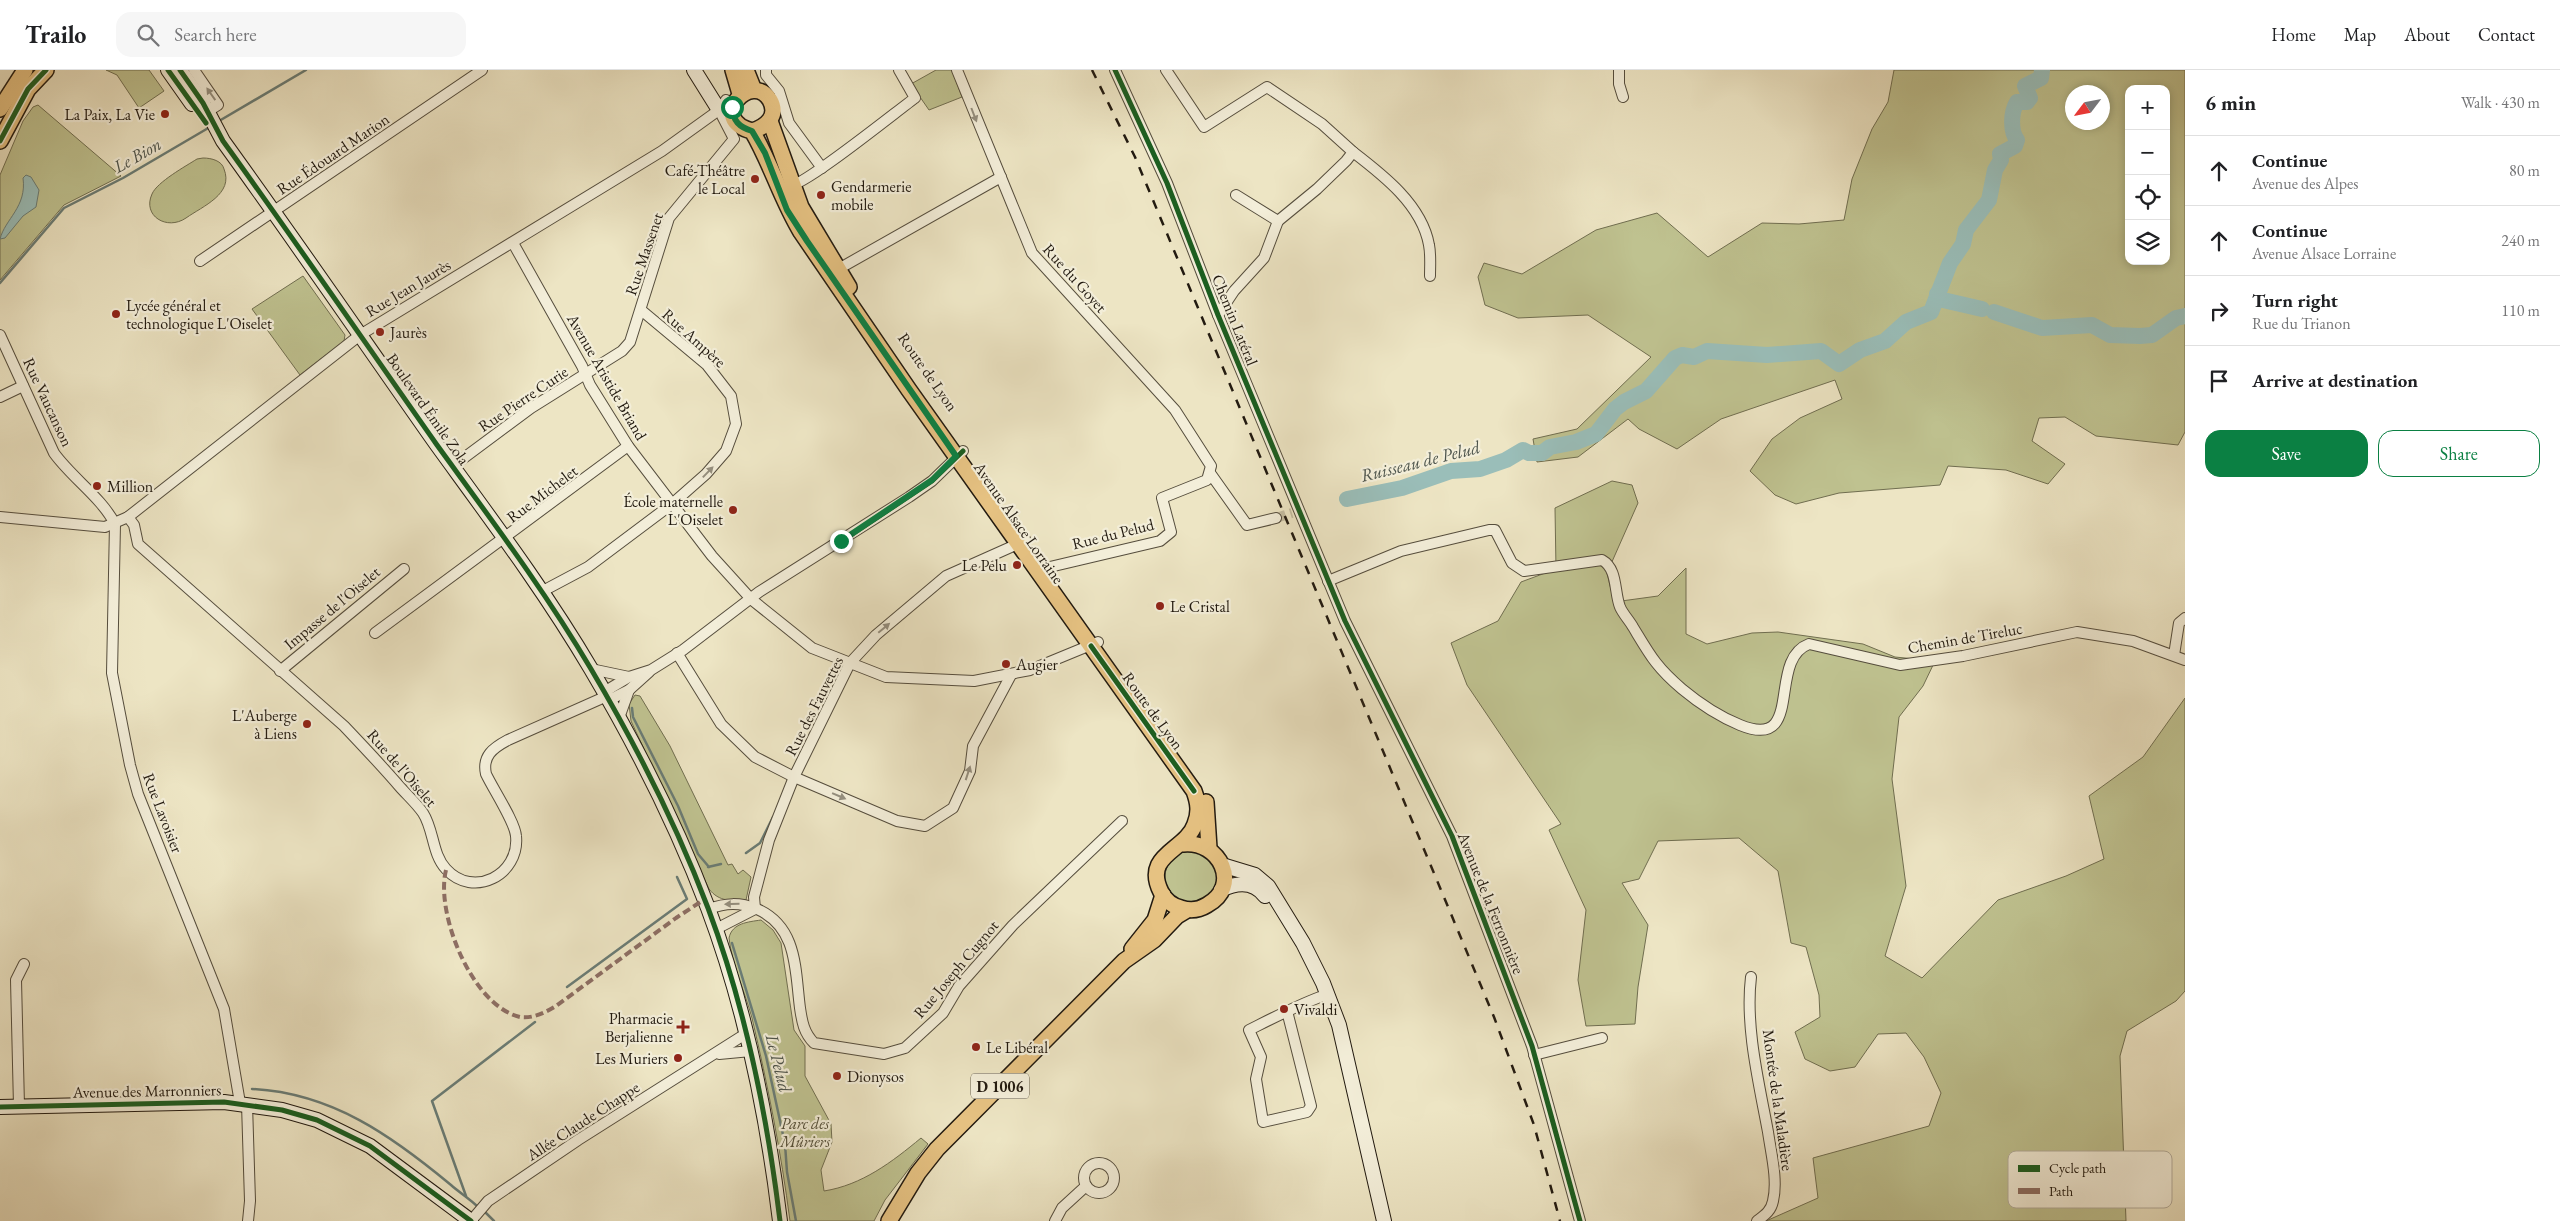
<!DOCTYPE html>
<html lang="en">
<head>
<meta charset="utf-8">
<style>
  :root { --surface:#fff; --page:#f6f6f6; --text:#202124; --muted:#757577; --line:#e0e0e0; --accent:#0b8043 }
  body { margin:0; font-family:"EB Garamond",serif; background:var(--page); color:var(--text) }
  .controls { position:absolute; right:15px; top:15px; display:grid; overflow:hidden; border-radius:10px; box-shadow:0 2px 8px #0003 }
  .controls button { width:45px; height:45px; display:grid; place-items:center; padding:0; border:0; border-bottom:1px solid var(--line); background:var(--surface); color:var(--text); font:25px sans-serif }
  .compass { position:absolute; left:2065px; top:15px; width:45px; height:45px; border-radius:50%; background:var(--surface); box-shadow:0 2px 8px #0003; rotate:238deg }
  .stop { position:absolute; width:15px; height:15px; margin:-11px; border:4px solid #0b8043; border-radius:50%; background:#fff }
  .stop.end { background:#0b8043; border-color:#fff; box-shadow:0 1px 5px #0008 }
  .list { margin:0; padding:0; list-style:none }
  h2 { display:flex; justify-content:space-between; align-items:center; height:65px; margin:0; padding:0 20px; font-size:21px }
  h2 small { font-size:16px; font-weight:400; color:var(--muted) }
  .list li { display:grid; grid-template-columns:32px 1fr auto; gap:15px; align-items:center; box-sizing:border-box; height:70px; padding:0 20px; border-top:1px solid var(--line) }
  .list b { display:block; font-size:19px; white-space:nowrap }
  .list p { margin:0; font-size:16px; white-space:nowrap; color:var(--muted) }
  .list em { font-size:16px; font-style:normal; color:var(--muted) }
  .actions { display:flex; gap:10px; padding:15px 20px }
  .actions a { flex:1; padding:11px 0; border:1px solid var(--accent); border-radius:15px; text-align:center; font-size:18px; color:var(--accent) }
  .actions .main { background:var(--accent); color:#fff }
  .icon { flex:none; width:28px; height:28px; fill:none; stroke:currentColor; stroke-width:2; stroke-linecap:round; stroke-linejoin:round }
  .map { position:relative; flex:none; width:2185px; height:1151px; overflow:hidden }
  header { display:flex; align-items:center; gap:30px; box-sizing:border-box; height:70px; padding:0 25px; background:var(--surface); border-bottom:1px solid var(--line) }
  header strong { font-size:24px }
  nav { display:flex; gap:28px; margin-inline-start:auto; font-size:18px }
  .search { width:350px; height:45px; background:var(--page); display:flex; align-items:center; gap:12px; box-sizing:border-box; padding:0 18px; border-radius:15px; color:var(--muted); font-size:19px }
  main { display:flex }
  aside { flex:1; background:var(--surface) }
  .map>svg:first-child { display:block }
  .green { fill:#bfc290; stroke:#706e50; fill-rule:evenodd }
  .water { fill:#9abeb9; stroke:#6a7c75 }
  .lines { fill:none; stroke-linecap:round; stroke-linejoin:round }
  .stream { stroke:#6a7c75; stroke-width:2.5 }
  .river { stroke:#9abeb9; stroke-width:16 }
  .street-tunnel { stroke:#c4bca0; stroke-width:10; stroke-dasharray:10 5; stroke-linecap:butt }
  .street-casing { stroke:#554d3d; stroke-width:12 }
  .secondary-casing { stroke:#221a10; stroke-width:16 }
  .primary-casing { stroke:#221a10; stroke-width:18 }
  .street { stroke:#f3eed9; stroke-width:10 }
  .secondary { stroke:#f3eed9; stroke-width:14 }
  .primary { stroke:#e6c282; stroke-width:15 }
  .rail { stroke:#221a10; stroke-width:2.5; stroke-dasharray:9 9; stroke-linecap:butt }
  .quiet { stroke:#8d6e63; stroke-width:4; stroke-dasharray:8 4; stroke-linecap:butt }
  .cycleway-casing { stroke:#f3eed9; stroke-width:8 }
  .cycleway { stroke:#1b5e20; stroke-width:5 }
  .oneway { fill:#958f7f }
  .route { stroke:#0b8043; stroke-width:6 }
  .poi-dot { fill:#8f2418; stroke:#f3eed9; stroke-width:2 }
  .labels { text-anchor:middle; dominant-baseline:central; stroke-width:4.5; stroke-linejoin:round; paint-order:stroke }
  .shield { fill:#f3eed9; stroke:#615a4c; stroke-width:1 }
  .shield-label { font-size:15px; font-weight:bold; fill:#221a10 }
  .poi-label { font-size:16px; fill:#221a10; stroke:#f3eed9; text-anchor:start }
  .street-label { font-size:16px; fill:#221a10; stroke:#f3eed9 }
  .park-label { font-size:16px; font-style:italic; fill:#514c36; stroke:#f3eed9 }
  .water-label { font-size:18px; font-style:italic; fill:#4c534b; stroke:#f3eed9 }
  .key { fill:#f3eed9; stroke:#b4ae9d; stroke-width:1 }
  .key-label { font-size:14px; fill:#221a10 }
</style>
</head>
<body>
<header>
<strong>Trailo</strong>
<div class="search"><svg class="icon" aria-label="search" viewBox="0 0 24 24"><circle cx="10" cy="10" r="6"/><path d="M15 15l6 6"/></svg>Search here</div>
<nav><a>Home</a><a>Map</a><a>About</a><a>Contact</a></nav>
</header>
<main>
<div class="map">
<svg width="2185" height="1151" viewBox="0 0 2185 1151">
  <rect width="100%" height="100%" fill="#ede5c4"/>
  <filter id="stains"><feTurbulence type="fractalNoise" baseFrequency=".004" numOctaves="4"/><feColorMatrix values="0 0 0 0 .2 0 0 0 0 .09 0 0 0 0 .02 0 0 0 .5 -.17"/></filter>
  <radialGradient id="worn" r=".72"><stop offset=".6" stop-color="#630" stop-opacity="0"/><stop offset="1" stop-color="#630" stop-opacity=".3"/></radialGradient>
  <g class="green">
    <path d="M106,0H149L164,21L139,38L117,5Z"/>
    <path d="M936,0H952L962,27L929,40L911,14Z"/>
    <path d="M1894,0H2185V362L2178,375L2096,366L2065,347L2039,348L2032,371L2065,394L2048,414L2006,400L1948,396L1940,415L1839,423L1796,434L1775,425L1750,401L1772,369L1800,348L1842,329L1835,310L1721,349L1677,379L1639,359L1628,349L1578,387L1537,392L1533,369L1577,359L1651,287L1588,245L1518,248L1485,235L1478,207L1484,193L1522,204L1596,160L1657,143L1708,187L1762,153L1799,154L1844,150L1852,109L1872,59L1888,32ZM2129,19H2166V191H2129ZM2072,22H2102V52H2072Z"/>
    <path d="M38,35L121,106L64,135L0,210V105L23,51L33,37Z"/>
    <path d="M203,88C212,88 222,91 224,99C234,124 203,136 186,148C167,161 142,146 152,124C157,112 186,96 197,89Z"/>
    <path d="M303,206L345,265L344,271L300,305L252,239Z"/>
    <path d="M1612,411L1632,415L1638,433L1607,503L1614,532L1658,526L1686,498V564L1707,574L1752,563L1778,562L1863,574L1895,587L1935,591L1923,616L1899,647L1892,709L1906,816L1885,886L1922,908L1998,830L2066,806L2104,789L2089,726L2143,687L2185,628V921L2176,931L2127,961L2120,986L2126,1151H1766L1818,1128L1813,1088L1929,1056L1941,1023L1924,987L1906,963L1878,964L1855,997L1830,1001L1805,989L1795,962L1820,947L1819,925L1806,877L1791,873L1778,801L1739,768L1658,771L1639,809L1622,813L1648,855L1638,917L1635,954L1586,956L1578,910L1586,840L1549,760L1561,754L1467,615L1451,573L1498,551L1521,512L1556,499L1555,438Z"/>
    <path d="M635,625L640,626L670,676L728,795L732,794L738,804L743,800L751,807L746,830C732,831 719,832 709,819L631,651L629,634Z"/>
    <circle cx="1191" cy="807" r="26"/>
    <path d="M761,850L773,860L781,873L794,960L805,976V1006L831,1054L832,1072L821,1100L824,1121C862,1115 892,1092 921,1068L928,1074L885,1130L874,1151H790C781,1082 768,1016 752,948C745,922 732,895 729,868C732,853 748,852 761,850Z"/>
  </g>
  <path class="water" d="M26,105L31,107L39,120L36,137L23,146L5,168L0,169C5,149 27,137 23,108Z"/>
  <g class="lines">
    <g class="stream">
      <path d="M219,51L306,0"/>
      <path d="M0,213L64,138L123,108L210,57"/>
      <path d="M632,638L633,647L678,736L698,784L709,797"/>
      <path d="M746,783L760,773L773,747"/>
      <path d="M708,797L721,794"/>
      <path d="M732,873L766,986L785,1074L787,1102L796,1151"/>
      <path d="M567,917L687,829L677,807"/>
      <path d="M252,1019C332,1023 392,1066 451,1115C460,1123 470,1129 478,1137"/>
      <path d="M466,1126L432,1031L535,952"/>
      <path d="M483,1140L494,1151"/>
    </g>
    <g class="river">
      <path d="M1937,224L1943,230L1982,239"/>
      <path d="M1994,242L2042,258L2092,255L2110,265L2140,266L2152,265L2176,248L2185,246"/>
      <path d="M1347,429L1402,418L1451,401L1480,399L1506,390L1523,380L1529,383H1542L1550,377L1576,372L1596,364L1615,339L1624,332L1646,321L1675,288L1682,285L1694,287L1707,281L1767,285L1821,281L1839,294L1860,280L1885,271L1906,252L1931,242L1950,193L1963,174L1966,160L1989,130L1995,100L2001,90L2000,84L2015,76L2017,70C2010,61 2011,42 2017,32H2027L2030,28L2025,16L2041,8L2042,0"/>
    </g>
    <path class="street-tunnel" d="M1276,448L1292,443"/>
    <g class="street-casing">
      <g id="street">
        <path d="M194,0L218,35L210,40L209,46"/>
        <path d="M766,0V5L779,21L789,53L822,98"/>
        <path d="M957,0L1032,183L1175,340L1211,396L1207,410L1162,428L1171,462L1160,471L1037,500"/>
        <path d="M1115,0L1167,113L1218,245L1345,551L1452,766L1532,976L1580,1151"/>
        <path d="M1166,0L1204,57L1267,17L1322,54L1353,82L1346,91L1317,119L1278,151L1264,188L1234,221L1218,245"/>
        <path d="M1619,0V14L1623,27"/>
        <path d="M1353,82C1383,105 1422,135 1429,175C1431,185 1430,196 1430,206"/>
        <path d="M789,116C803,117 897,41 915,28L899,0"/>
        <path d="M1236,125L1278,151"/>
        <path d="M513,173L582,296L590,315L628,376L712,486L751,529L812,578L886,607L974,611L1030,600L1098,572"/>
        <path d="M200,191L482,0"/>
        <path d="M833,196L842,197L1001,107"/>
        <path d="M0,265L54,383C72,408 101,427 115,454"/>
        <path d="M0,327L23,316"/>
        <path d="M453,396L531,338L622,281L630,272L669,148L734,69L719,40"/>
        <path d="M1210,403L1247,455L1276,448"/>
        <path d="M0,447L105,457L128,447L360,265L662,81L719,40L726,30"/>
        <path d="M128,447L134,455L138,474L344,656C363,676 382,696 400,717C408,726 417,734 423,743C434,760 432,784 446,799C473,829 520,805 516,766C515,752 493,719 486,704C482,686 493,678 508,670L607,626"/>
        <path d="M115,454L112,603L130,695L138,724L224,939L240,1033"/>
        <path d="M1328,511L1401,481L1489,460H1495L1512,493L1524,501L1602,490C1618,499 1614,522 1620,537C1623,544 1629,550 1633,557C1650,585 1656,597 1682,619C1700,634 1718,646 1740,655C1806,682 1766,590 1809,574L1900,595L1963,586L2077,562L2133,571L2185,590"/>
        <path d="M541,522L588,497L672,434L706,404L726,381L736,354L731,326L707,295L641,240"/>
        <path d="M375,563L628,376"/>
        <path d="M677,583L721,654L755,687L794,707L897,751L925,756L953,738L970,701L973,676L1011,605"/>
        <path d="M2174,585L2179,553L2185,548"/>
        <path d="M591,599L629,607"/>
        <path d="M280,601L404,499"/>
        <path d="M604,622L629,607L651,600L683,580L759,522L909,427L932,411L963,381"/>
        <path d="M609,630L629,620L649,602"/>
        <path d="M619,648L629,620"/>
        <path d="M708,839C726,833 739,832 757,839C798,857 795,900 800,938C802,952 804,963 814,973L884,984L905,978L943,943L959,916L1013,855L1122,751"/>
        <path d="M755,839L754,827L769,770L794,707L850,593L876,565L946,506L1011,477L1025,469"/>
        <path d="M716,859L755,839"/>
        <path d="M1751,907C1745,957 1759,1013 1768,1062C1771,1083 1778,1110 1773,1131C1771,1141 1765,1145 1757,1151"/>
        <path d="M1287,941L1311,1036L1307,1042L1263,1052L1256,1009L1261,987L1249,960C1273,948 1296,936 1320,927"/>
        <path d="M719,984L751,981"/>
        <path d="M1534,985L1602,968"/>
        <path d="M247,1034L250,1131L248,1151"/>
        <path d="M19,1036L16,910L24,894"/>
        <circle cx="1099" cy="1108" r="15"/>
        <path d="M471,1151L488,1131L578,1070L747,963"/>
        <path d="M1055,1151L1062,1138L1086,1116"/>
      </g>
    </g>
    <g class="secondary-casing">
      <g id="secondary">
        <path d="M168,0L192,34"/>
        <path d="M180,0L203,33L223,71C296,172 366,274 437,375C490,448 545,521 591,599C636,675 677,756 708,838C746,939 767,1044 780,1151"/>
        <path d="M694,0L719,40L733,45"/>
        <path d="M1222,795L1255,805L1268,816L1303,873L1323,913L1339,955L1384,1151"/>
        <path d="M1221,820C1237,812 1254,811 1265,826"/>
        <path d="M0,1037L224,1032L282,1040L317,1050L370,1076L471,1151"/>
      </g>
    </g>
    <g class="primary-casing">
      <g id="primary">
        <path d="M733,0L740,24"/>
        <path d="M746,0L754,20"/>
        <path d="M0,39L25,0"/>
        <path d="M770,51L801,137L849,217"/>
        <path d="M752,61C766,57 779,46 770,30C752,0 706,49 752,61C771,93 781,129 801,162L909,320L1194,721C1198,732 1200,742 1195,754C1186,781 1142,784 1161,822C1165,830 1173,836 1181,838C1190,841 1199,840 1207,835C1242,816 1220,770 1183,774"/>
        <path d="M0,71L28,19L46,0"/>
        <path d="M1206,732L1209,778"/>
        <path d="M1132,879L1155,850L1163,825"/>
        <path d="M889,1151L918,1103L937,1079L1124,891L1154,870L1177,846L1187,840"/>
      </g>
    </g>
    <use href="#street" class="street"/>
    <use href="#secondary" class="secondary"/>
    <use href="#primary" class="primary"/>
    <path class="rail" d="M1092,0L1135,87L1494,947L1534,1055L1560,1151"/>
    <path class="quiet" d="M446,800C435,843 472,936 520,947C533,949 546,942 556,936L676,848L705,829"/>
    <g class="cycleway-casing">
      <g id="cycleway">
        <path d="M168,0L206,53"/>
        <path d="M180,0L203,33L223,71C296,172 366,274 437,375C490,448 545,521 591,599C636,675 677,756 708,838C746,939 767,1044 780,1151"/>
        <path d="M1115,0L1167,113L1218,245L1345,551L1452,766L1532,976L1580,1151"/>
        <path d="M0,71L28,19L46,0"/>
        <path d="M851,465L932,411L963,381"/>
        <path d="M1091,576L1194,721"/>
        <path d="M0,1037L224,1032L282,1040L317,1050L370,1076L471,1151"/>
      </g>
    </g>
    <use href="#cycleway" class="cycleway"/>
  </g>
  <defs><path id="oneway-solid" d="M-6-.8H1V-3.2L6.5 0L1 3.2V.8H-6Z" transform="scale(1.25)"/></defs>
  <g class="oneway">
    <use href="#oneway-solid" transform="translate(211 24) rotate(-125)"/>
    <use href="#oneway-solid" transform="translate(974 45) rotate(69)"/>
    <use href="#oneway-solid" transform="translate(708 402) rotate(-46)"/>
    <use href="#oneway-solid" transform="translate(884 558) rotate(-40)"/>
    <use href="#oneway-solid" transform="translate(968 703) rotate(-72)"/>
    <use href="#oneway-solid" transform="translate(839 726) rotate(23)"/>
    <use href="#oneway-solid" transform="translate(732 834) rotate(179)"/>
  </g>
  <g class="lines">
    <path class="route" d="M732,37C733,51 739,57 752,61L765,83L787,140L807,171L956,386L932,410L841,471"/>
  </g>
  <g class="poi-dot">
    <circle cx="165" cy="44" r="5"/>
    <circle cx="755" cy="109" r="5"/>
    <circle cx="821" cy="125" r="5"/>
    <circle cx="116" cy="244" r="5"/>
    <circle cx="380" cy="262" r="5"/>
    <circle cx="97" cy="416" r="5"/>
    <circle cx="733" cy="440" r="5"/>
    <circle cx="1017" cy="495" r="5"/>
    <circle cx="1160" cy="536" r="5"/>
    <circle cx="1006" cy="594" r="5"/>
    <circle cx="307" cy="654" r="5"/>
    <circle cx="1284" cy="939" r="5"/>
    <path d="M680.5 949.5h5v5h5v5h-5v5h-5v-5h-5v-5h5z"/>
    <circle cx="976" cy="977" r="5"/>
    <circle cx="678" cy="988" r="5"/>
    <circle cx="837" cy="1006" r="5"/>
  </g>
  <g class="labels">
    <rect class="shield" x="971" y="1003.5" width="58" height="25" rx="4"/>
    <g class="shield-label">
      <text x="1000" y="1016">D 1006</text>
    </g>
    <g class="poi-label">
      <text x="155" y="44" text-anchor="end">La Paix, La Vie</text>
      <text x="745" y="100" text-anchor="end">Café-Théâtre<tspan x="745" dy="18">le Local</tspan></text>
      <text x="831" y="116">Gendarmerie<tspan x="831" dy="18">mobile</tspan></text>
      <text x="126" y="235">Lycée général et<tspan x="126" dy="18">technologique L'Oiselet</tspan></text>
      <text x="390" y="262">Jaurès</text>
      <text x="107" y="416">Million</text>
      <text x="723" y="431" text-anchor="end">École maternelle<tspan x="723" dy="18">L'Oiselet</tspan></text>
      <text x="1007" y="495" text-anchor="end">Le Pelu</text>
      <text x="1170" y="536">Le Cristal</text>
      <text x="1016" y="594">Augier</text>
      <text x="297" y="645" text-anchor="end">L'Auberge<tspan x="297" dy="18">à Liens</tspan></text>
      <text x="1294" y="939">Vivaldi</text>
      <text x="673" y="948" text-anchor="end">Pharmacie<tspan x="673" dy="18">Berjalienne</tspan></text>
      <text x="986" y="977">Le Libéral</text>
      <text x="668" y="988" text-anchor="end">Les Muriers</text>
      <text x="847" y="1006">Dionysos</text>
    </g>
    <g class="street-label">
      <text transform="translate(333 84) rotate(-34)">Rue Édouard Marion</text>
      <text transform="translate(644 184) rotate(-71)">Rue Massenet</text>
      <text transform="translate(1075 208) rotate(48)">Rue du Goyet</text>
      <text transform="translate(408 218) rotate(-31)">Rue Jean Jaurès</text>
      <text transform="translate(1235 250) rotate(68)">Chemin Latéral</text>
      <text transform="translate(694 268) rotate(42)">Rue Ampère</text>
      <text transform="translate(928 302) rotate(55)">Route de Lyon</text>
      <text transform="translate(607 307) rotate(60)">Avenue Aristide Briand</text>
      <text transform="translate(523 329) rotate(-34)">Rue Pierre Curie</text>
      <text transform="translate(48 332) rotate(65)">Rue Vaucanson</text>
      <text transform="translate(428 339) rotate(55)">Boulevard Émile Zola</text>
      <text transform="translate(542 424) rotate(-37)">Rue Michelet</text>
      <text transform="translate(1019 453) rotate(55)">Avenue Alsace Lorraine</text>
      <text transform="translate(1113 464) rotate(-14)">Rue du Pelud</text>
      <text transform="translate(332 538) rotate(-40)">Impasse de l'Oiselet</text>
      <text transform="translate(1965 568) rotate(-10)">Chemin de Tireluc</text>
      <text transform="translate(814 636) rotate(-63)">Rue des Fauvettes</text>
      <text transform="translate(1153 641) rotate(54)">Route de Lyon</text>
      <text transform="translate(402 698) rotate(49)">Rue de l'Oiselet</text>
      <text transform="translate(163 743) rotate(69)">Rue Lavoisier</text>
      <text transform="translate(1491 833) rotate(68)">Avenue de la Ferronnière</text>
      <text transform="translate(956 899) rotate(-50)">Rue Joseph Cugnot</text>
      <text transform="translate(147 1021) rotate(-1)">Avenue des Marronniers</text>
      <text transform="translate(1778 1030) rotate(82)">Montée de la Maladière</text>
      <text transform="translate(583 1051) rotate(-33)">Allée Claude Chappe</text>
    </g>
    <g class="park-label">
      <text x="805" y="1053">Parc des<tspan x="805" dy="18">Mûriers</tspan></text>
    </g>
    <g class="water-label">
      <text transform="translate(137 85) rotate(-30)">Le Bion</text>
      <text transform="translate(1420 391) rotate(-14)">Ruisseau de Pelud</text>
      <text transform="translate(779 993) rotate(76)">Le Pelud</text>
    </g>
  </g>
  <rect x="2008" y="1081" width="164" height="57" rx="8" class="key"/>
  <rect x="2018" y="1095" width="22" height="7" fill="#1b5e20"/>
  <rect x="2018" y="1118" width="22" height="6" fill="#8d6e63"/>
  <g class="key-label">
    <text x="2049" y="1103">Cycle path</text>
    <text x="2049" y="1126">Path</text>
  </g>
  <rect width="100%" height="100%" filter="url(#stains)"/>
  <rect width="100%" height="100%" fill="url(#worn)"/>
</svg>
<div class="controls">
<button>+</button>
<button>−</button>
<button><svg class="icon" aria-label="locate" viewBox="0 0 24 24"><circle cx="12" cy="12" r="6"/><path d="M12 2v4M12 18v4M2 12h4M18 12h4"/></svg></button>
<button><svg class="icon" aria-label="layers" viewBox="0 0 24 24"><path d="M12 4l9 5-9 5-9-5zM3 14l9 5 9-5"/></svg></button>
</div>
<svg class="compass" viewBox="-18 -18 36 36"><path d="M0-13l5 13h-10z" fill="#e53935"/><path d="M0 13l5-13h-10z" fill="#757577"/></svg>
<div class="stop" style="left:732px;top:37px"></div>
<div class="stop end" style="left:841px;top:471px"></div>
</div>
<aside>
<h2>6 min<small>Walk · 430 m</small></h2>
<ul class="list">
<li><svg class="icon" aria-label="ahead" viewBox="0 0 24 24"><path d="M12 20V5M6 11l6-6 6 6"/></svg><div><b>Continue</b><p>Avenue des Alpes</p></div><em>80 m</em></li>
<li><svg class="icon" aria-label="ahead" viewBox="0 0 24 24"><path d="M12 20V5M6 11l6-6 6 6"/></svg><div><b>Continue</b><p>Avenue Alsace Lorraine</p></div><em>240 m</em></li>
<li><svg class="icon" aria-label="right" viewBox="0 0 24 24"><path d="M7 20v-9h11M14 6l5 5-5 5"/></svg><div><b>Turn right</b><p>Rue du Trianon</p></div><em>110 m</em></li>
<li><svg class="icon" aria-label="arrive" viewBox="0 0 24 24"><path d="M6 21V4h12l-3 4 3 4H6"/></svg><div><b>Arrive at destination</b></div></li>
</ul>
<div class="actions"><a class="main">Save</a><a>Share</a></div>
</aside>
</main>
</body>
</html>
